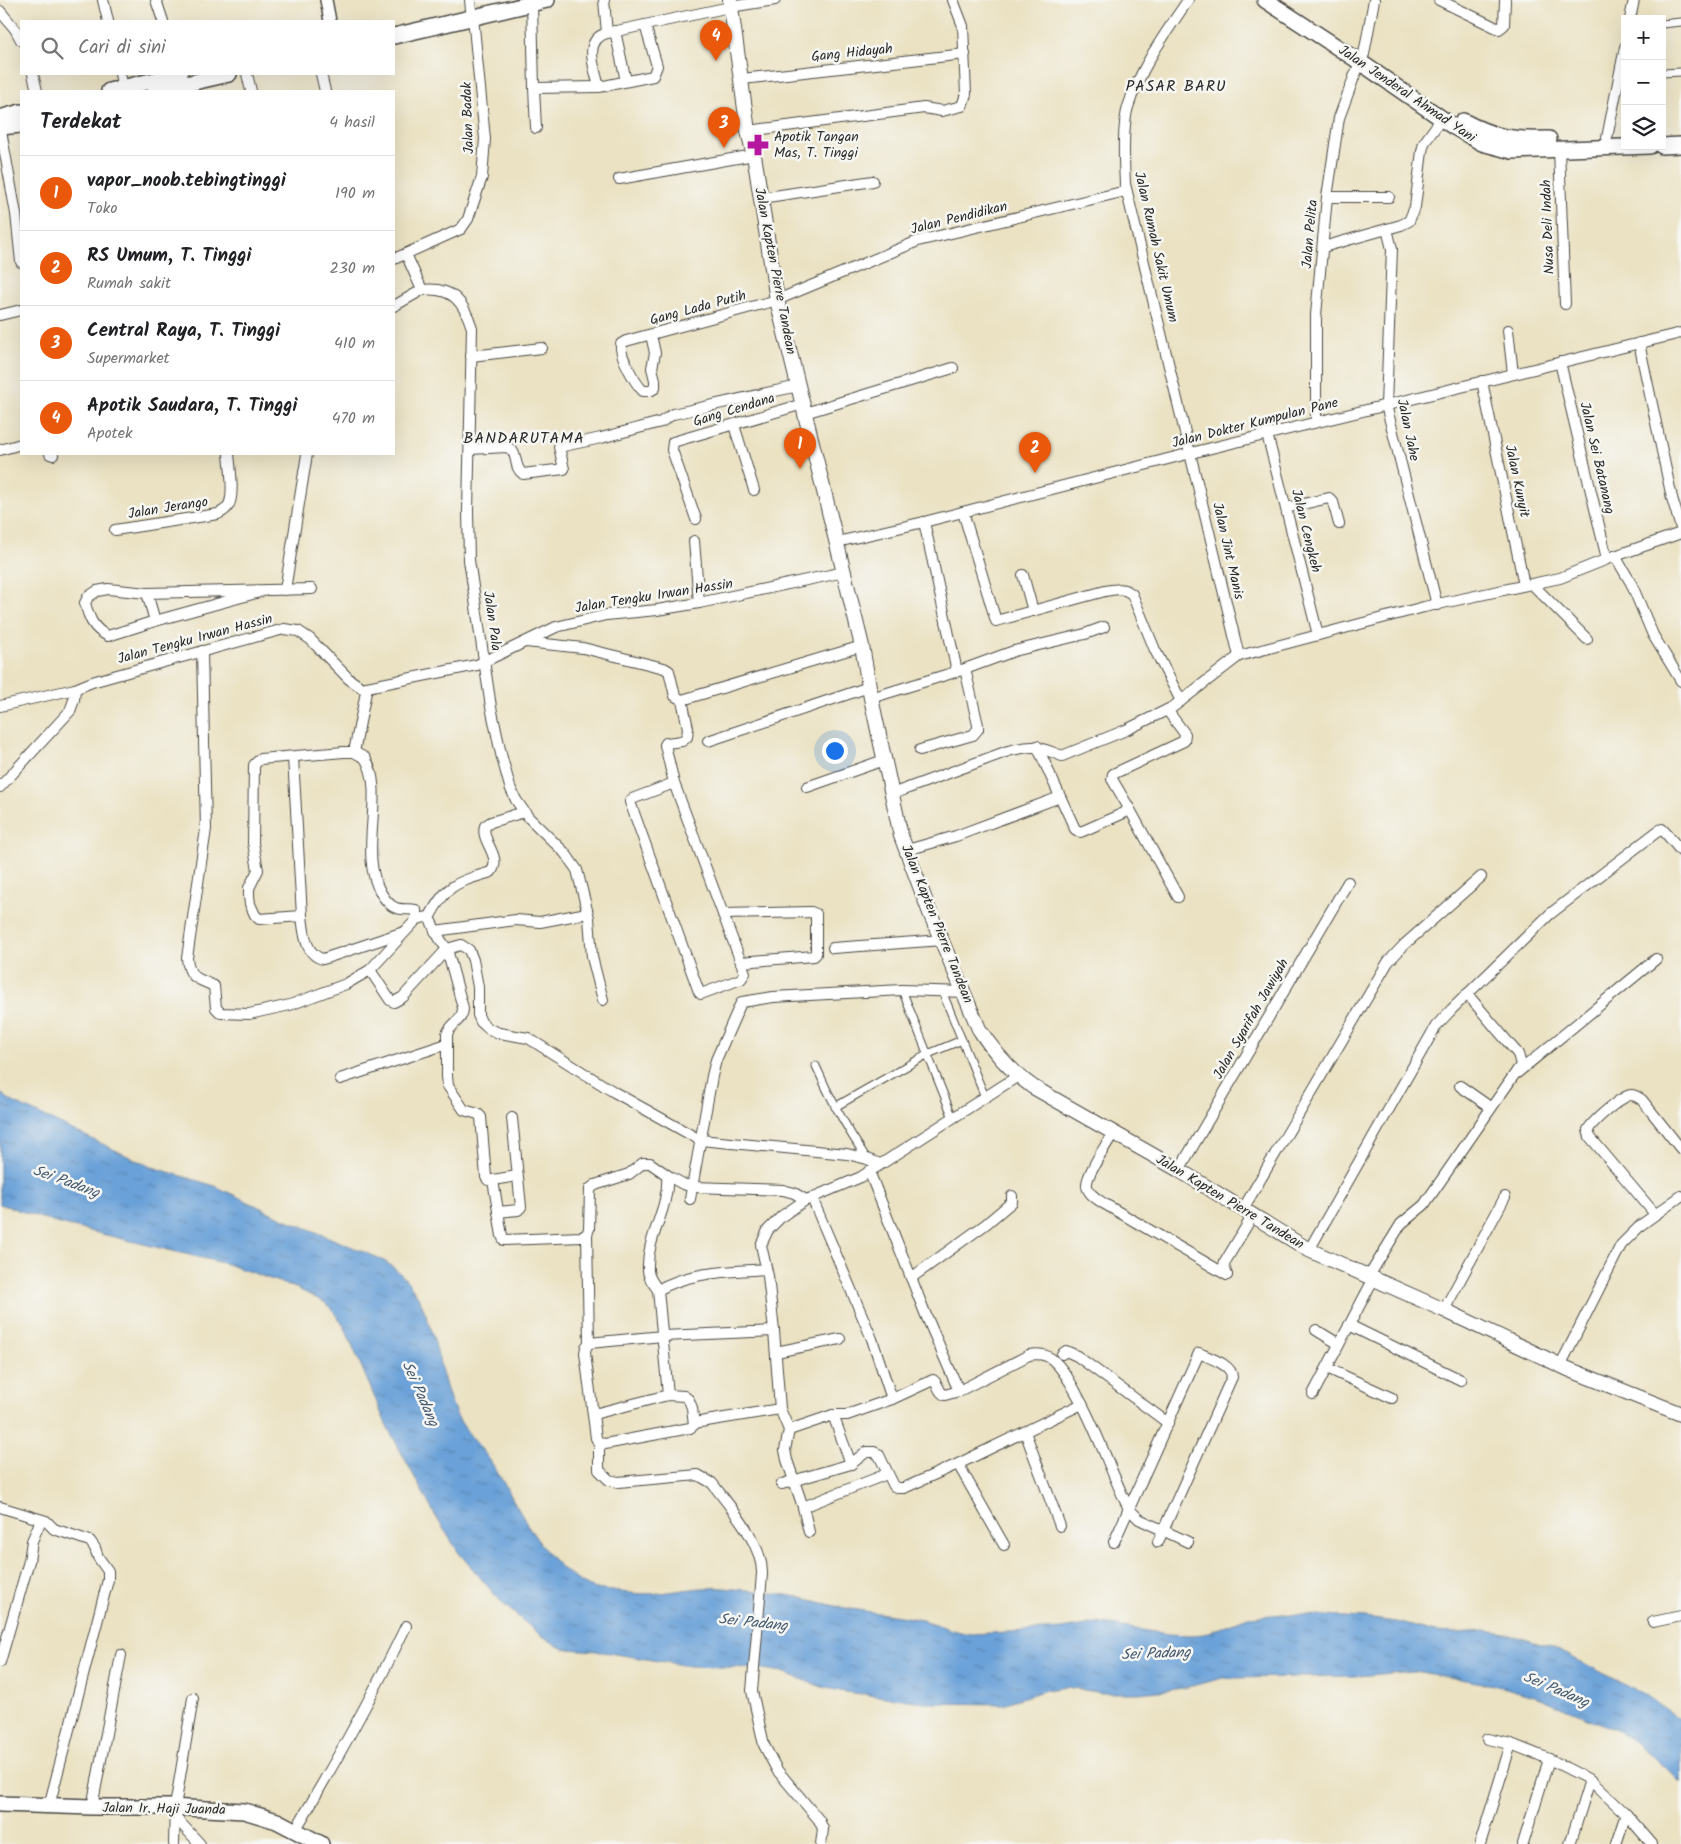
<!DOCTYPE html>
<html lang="id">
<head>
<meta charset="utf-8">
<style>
  :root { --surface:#fff; --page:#f6f6f6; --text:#202124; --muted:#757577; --line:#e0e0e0; --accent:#ea580c }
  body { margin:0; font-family:Kalam,sans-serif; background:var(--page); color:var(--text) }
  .controls { position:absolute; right:15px; top:15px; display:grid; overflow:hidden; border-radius:0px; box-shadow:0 5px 20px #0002 }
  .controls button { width:45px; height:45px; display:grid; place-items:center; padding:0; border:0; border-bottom:1px solid var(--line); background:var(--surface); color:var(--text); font:25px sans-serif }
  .you { position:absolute; left:834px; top:750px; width:18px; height:18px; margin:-12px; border:4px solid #fff; border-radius:50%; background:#1a73e8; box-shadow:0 0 0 8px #1a73e833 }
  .badge { display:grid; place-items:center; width:32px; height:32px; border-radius:50%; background:var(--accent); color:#fff; font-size:16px; font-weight:700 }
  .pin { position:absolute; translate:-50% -41px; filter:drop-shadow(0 1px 2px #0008) }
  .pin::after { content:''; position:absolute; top:26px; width:18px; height:15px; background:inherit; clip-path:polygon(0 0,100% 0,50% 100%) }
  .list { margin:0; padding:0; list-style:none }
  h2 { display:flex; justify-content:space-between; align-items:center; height:65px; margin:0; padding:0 20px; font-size:21px }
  h2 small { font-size:16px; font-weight:400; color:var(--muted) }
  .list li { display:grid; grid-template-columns:32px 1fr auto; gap:15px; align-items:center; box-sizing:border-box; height:75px; padding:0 20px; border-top:1px solid var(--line) }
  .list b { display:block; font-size:19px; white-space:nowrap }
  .list p { margin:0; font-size:16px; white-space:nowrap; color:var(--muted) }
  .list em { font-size:16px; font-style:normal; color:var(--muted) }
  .icon { flex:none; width:28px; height:28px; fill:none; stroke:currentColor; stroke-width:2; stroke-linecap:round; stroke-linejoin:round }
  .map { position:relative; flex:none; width:1681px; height:1844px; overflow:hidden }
  .search { position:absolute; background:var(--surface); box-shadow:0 5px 20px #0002; left:20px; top:20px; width:375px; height:55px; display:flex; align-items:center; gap:12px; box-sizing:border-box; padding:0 18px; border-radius:0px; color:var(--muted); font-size:19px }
  .panel { position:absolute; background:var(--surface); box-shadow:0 5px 20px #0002; left:20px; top:90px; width:375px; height:365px; border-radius:0px }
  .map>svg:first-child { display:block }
  .water { fill:url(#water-ripples); stroke:#4a6682 }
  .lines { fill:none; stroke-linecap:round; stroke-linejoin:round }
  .pedestrian-casing { stroke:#484642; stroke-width:9 }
  .minor-casing { stroke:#484642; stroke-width:12 }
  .tertiary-casing { stroke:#484642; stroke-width:14 }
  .secondary-casing { stroke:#484642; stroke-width:16 }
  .primary-casing { stroke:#484642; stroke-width:18 }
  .pedestrian { stroke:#fff; stroke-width:7 }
  .minor { stroke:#fff; stroke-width:10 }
  .tertiary { stroke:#fff; stroke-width:11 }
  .secondary { stroke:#fff; stroke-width:14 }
  .primary { stroke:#fff; stroke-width:15 }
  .labels { text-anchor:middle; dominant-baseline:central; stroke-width:5; stroke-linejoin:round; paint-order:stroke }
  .street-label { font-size:14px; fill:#2b2b2b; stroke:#f6f6f2 }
  .poi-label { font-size:14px; fill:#2b2b2b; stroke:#f6f6f2; text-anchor:start }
  .water-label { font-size:15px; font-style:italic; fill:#445a70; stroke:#f6f6f2 }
  .quarter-label { font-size:16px; letter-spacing:1px; fill:#2b2b2b; stroke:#f6f6f2 }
</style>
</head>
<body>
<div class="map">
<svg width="1681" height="1844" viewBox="0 0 1681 1844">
  <defs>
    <pattern id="water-ripples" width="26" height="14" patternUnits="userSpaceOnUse" patternTransform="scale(1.25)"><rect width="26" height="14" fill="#6aa1d8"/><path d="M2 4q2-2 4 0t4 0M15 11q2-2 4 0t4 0" fill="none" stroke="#5783af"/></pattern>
  </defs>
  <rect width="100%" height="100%" fill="#f6f6f2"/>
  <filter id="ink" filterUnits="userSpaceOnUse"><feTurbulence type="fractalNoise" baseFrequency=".02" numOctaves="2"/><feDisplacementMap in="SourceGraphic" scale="10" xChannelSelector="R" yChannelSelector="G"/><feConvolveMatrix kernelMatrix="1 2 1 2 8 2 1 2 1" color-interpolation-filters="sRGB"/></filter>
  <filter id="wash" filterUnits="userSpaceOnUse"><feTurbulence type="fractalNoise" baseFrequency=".0096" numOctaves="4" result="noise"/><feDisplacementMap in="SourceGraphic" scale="20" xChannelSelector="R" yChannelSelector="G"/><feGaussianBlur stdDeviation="1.12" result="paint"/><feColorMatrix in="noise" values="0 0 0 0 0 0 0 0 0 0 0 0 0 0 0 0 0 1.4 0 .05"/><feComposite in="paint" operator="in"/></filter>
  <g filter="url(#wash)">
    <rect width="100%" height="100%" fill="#ebe2c3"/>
    <path class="water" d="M0,1093L13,1102L149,1166L215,1186L280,1217L381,1259C436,1291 432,1354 453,1407C461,1428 479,1444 491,1462C519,1505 538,1560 586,1585C595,1590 603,1590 613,1591C628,1593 644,1595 660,1593C681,1591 702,1586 723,1588C746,1590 771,1592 793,1596C813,1600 832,1606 851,1609C875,1613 899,1615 922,1620C938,1624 954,1632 971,1634L1062,1629L1096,1623L1168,1634L1191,1635L1204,1634L1248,1617L1283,1614L1365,1618L1397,1622L1435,1632L1458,1633L1485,1631L1508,1634L1554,1648L1644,1694L1681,1720V1783L1665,1767L1636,1743L1618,1731L1540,1698L1499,1686L1414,1671L1358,1676L1234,1678H1223L1184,1688L1140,1693H1101L1067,1687L1046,1690L1003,1704L933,1703L845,1692L822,1687L783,1672L756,1668L689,1666L597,1651L566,1649L556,1645L538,1633L503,1604L459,1553L436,1517L386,1424L344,1326L332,1309L324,1302L296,1288L227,1264L60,1224L0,1204Z"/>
  </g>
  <g filter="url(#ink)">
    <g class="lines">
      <g class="pedestrian-casing">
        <g id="pedestrian">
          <path d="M1662,24L1681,22"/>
          <path d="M1662,73L1681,72"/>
          <path d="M902,990L953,1118"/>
          <path d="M942,991L985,1097"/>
          <path d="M816,1066C830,1099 847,1129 867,1159"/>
          <path d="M835,1107L928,1054L962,1040"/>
        </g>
      </g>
      <g class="minor-casing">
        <g id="minor">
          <path d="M103,0L108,21"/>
          <path d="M156,0L163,21"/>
          <path d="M470,0L471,10"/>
          <path d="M604,0L607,33L730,7L775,0"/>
          <path d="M1188,0C1165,34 1140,68 1128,107C1122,127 1124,163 1125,184L1239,656"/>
          <path d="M1439,0L1499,29L1504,25L1505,0"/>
          <path d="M532,3L534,88L599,87"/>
          <path d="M0,11L15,29L21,40"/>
          <path d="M1630,19L1634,0"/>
          <path d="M615,31L626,81"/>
          <path d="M607,33C582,40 595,69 599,87L653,76L657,66L645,25"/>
          <path d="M33,74L37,91"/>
          <path d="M120,74L123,88"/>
          <path d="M247,74L251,91"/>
          <path d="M321,74L325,91"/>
          <path d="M742,79L965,54"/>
          <path d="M534,88L536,128"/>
          <path d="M0,125L16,214L21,262"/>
          <path d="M748,131L924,108L942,111L962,106L966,94L963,26L953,0"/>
          <path d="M1607,138L1625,47"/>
          <path d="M1559,149L1565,304"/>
          <path d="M619,179L754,155"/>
          <path d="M1327,197H1389"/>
          <path d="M761,198L873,181"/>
          <path d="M1387,229L1392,249L1386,405L1437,605"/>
          <path d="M1323,247L1401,225L1409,221L1415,207L1422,151L1424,143L1442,118"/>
          <path d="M406,254L422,290C452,286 464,302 472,328L468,511L469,560L491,707L501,754L510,787L516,800L528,817L565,853L577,870L589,918L592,957L603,1000"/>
          <path d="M394,259L461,229L468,219L482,177L485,139L473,17"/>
          <path d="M394,306L422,290"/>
          <path d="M0,315L21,310"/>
          <path d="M1508,330L1513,374"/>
          <path d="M651,335L655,353L652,368L655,380V388L650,391H643C635,383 619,355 621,344L626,341L777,300L918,241L1126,191"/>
          <path d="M1639,343L1672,498L1681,528"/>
          <path d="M471,356L542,348"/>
          <path d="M1560,362L1607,559"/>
          <path d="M1482,381L1524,585"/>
          <path d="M805,413L953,368"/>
          <path d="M1316,422V315L1327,197L1339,118L1354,77L1364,54L1374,0"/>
          <path d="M734,425L754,490"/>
          <path d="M1267,434L1318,635"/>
          <path d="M470,449L507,447C520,453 512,466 523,474L564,469L559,447L601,438L661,422L673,414L798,386"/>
          <path d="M0,450L21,444"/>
          <path d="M50,454L53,455"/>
          <path d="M1286,508L1329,498L1333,502L1339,524"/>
          <path d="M963,512L996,621L1105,591C1116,589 1123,587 1132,594L1155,650L1181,701"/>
          <path d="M696,519L672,450L673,442L803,404"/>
          <path d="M924,522L957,671"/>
          <path d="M115,530L218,514C222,512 226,510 228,506C235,497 230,466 229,454"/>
          <path d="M694,541L699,603"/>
          <path d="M837,542L924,522L1191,453L1681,333"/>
          <path d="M1615,556L1631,583L1653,635L1681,681"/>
          <path d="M1023,575L1033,611"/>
          <path d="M1533,585L1587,639"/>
          <path d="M267,590L155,621L108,636C93,629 89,618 85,603L88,597L97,591L108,589L147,593L312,589"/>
          <path d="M285,590L307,454"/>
          <path d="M147,593L155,621"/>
          <path d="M526,642L583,648L664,668L669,671L675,696L682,700L688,728L687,737L682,741L666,743L665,745L674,783L745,973L741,979L701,994L699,992L630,802L632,799L674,783"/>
          <path d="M202,651L206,829L187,958C189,979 197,978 214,986L216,1008L221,1013L249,1014L290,1005L346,984L370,970L416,920C432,913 430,921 436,932C439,938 443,944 447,949L461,945L469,950L473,960L478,987V1015L481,1022L489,1029L499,1033L528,1038L614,1092L700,1140L847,1154L867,1159L880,1164"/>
          <path d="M871,698L965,669L1014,651L1085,634L1104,627"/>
          <path d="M682,700L862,646"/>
          <path d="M0,706L75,689L92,682L160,663L284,629L298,631L310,639L349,679L362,688L477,665L556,627L606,615L657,610L699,603L844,572"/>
          <path d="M708,741L869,687"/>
          <path d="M1037,746L1075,829L1080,832L1083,831L1124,813L1129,808L1112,779L1113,774L1184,741L1185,734L1167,710"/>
          <path d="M920,750L973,735L978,729V725L965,669"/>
          <path d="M354,752L367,687"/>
          <path d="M293,757L302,916C304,932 305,955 323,959L404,932"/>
          <path d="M0,787L70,711L74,700L75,689"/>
          <path d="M807,787L884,760"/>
          <path d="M892,794L1008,751C1036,744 1036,746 1062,756L1126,730L1173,707L1239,656L1424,607L1560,578L1615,556L1681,533"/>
          <path d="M1129,808L1178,897"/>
          <path d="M907,850L956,836L1060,797"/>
          <path d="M723,914L811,912L816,914V954L814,956L741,962"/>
          <path d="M302,916L259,919L255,915L250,904L249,896V888L258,870L253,843L254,765L260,759L344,752H354L365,758C387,792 357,854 381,893C384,898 388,904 394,907C401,911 408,908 416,910V920"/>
          <path d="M429,918C447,884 455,883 491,872C503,857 480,841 485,826L491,822L524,812"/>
          <path d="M435,931L516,920L540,922L587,913"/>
          <path d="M833,948L943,940"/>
          <path d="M370,970L390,1000L394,1002L403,997L447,949L463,1008C463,1021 451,1023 447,1034V1076L448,1086L464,1110L478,1114L481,1117L486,1177L488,1180H493L502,1236L504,1240L582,1237L587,1234L589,1229L590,1189L595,1185L629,1174L643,1163H650L670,1177L683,1184L693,1187L783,1190L794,1193L806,1200"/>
          <path d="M1517,1073L1656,959"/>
          <path d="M340,1079L447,1044"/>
          <path d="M1460,1086L1490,1107"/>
          <path d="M1114,1132C1108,1142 1085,1176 1087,1186C1088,1194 1097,1199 1103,1203L1227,1275"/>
          <path d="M1179,1170L1348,882"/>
          <path d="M869,1171L925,1313L959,1391"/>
          <path d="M667,1175C670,1209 646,1237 648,1270C648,1278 654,1284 658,1290L668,1395"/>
          <path d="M493,1180L517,1176"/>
          <path d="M812,1198L872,1339L892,1399"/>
          <path d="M690,1199L712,1076L716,1060L740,1005L742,1002L773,997L902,990L965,992"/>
          <path d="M1243,1209L1388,962L1405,944L1481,877"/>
          <path d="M498,1212L518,1210L521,1207L512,1118"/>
          <path d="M1655,1214L1590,1137L1588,1130C1592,1122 1621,1096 1631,1095C1636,1095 1639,1098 1642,1100L1681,1149"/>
          <path d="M587,1234L589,1343L586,1347L585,1353L596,1438L599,1443L605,1444L690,1428L694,1425L692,1408L689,1400L684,1396L668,1395L594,1414"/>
          <path d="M1309,1250L1436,1026L1452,1009L1550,914L1658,831L1662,829L1664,831L1681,851"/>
          <path d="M1227,1275L1224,1267L1225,1262L1253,1215"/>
          <path d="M1369,1276L1401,1224L1424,1205L1521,1065L1518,1054L1467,994"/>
          <path d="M911,1278L986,1224L1012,1202V1196"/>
          <path d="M658,1290C690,1271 730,1272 766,1269"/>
          <path d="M1444,1310L1505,1197"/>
          <path d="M1349,1325L1461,1380"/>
          <path d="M1316,1330L1339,1344"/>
          <path d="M589,1343L663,1336L774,1331"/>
          <path d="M776,1352L840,1339"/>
          <path d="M1062,1354L1066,1351L1077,1356L1168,1423"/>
          <path d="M1560,1366L1621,1245L1641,1225L1681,1196"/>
          <path d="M1327,1368L1392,1398"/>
          <path d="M1313,1394L1374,1278"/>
          <path d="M833,1415L851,1464"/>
          <path d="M694,1423L780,1409"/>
          <path d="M789,1430L833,1415H847L892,1399L933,1380C939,1384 938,1393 945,1395L959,1391L1029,1355C1039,1353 1047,1354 1054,1361C1065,1371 1073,1387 1080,1400C1099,1435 1111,1473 1129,1509L1139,1519L1188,1542"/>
          <path d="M1025,1432L1060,1526"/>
          <path d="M599,1443V1470L609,1480L618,1482L698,1475L712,1483C730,1507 763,1543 762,1574L752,1691L764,1745L777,1770L819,1820L823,1829L821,1844"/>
          <path d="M958,1464L1004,1545"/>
          <path d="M782,1484L851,1464L866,1452H874L879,1455L894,1486L898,1488H904L958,1464L1082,1404"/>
          <path d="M0,1507L46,1521L54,1529L90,1541L95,1548L98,1557L108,1571V1580L49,1806"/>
          <path d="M803,1507L887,1474"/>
          <path d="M809,1532L803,1507L787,1460L785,1450L789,1430L780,1409L774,1331L768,1276L761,1245L768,1230L782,1216L804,1201L861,1177L1018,1076"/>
          <path d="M1114,1542L1199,1353C1209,1358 1232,1364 1232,1377L1158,1542"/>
          <path d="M1653,1622L1681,1616"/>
          <path d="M0,1662L29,1561L32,1541L41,1520"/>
          <path d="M1487,1739L1511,1744L1549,1759L1590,1780L1626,1814L1652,1844"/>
          <path d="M92,1807L121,1655"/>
          <path d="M175,1817L200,1844"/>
          <path d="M296,1829C335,1763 373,1695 406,1626"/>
          <path d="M174,1844L175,1807L193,1698"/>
          <path d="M1480,1844L1511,1744"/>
          <path d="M1523,1844L1549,1759"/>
          <path d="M1570,1844L1590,1780"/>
          <path d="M1616,1844L1626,1814"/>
        </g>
      </g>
      <g class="tertiary-casing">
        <path id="tertiary" d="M326,0L330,21"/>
      </g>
      <g class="secondary-casing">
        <path id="secondary" d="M730,0L748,131L754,155L777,300L862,646L871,698L901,836L930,913L979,1029C993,1051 1012,1072 1033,1087L1179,1170L1309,1250L1444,1310L1568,1369L1681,1414"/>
      </g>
      <g class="primary-casing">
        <g id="primary">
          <path d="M1265,0L1360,62L1454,127L1482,143L1512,151L1650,146"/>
          <path d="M394,36L547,0"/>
          <path d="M109,91L180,74"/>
          <path d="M155,91L229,74"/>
          <path d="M0,118L21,112"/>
          <path d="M1463,121C1495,138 1513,140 1549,139"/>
          <path d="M0,127L21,125"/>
          <path d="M1662,146L1681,145"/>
          <path d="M0,1804L92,1807H169L244,1811L277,1821L321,1844"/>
        </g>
      </g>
      <use href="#pedestrian" class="pedestrian"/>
      <use href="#minor" class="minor"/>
      <use href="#tertiary" class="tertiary"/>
      <use href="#secondary" class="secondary"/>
      <use href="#primary" class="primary"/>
    </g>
  </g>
  <defs>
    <g id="pharmacy-bare" transform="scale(1.725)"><path d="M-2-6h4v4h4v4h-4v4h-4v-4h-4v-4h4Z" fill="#b5179e" stroke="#f6f6f2" stroke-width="2.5" paint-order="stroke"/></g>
  </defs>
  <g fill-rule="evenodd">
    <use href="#pharmacy-bare" x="758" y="145"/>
  </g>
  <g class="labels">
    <g class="street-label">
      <text transform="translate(852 53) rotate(-6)">Gang Hidayah</text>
      <text transform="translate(1407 94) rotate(34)">Jalan Jenderal Ahmad Yani</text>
      <text transform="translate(468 118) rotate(-92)">Jalan Badak</text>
      <text transform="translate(959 218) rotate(-14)">Jalan Pendidikan</text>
      <text transform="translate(1548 227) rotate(-92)">Nusa Deli Indah</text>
      <text transform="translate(1310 234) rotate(-85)">Jalan Pelita</text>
      <text transform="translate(1156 247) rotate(77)">Jalan Rumah Sakit Umum</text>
      <text transform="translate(775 271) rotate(79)">Jalan Kapten Pierre Tandean</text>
      <text transform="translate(698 308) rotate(-15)">Gang Lada Putih</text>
      <text transform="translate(734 410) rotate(-17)">Gang Cendana</text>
      <text transform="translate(1255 423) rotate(-14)">Jalan Dokter Kumpulan Pane</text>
      <text transform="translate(1408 430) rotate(78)">Jalan Jahe</text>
      <text transform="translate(1597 458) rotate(77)">Jalan Sei Batanang</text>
      <text transform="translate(1517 481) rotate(78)">Jalan Kunyit</text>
      <text transform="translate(168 508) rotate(-9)">Jalan Jerango</text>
      <text transform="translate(1306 531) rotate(76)">Jalan Cengkeh</text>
      <text transform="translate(1228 551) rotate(77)">Jalan Jint Manis</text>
      <text transform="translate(654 596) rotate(-9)">Jalan Tengku Irwan Hassin</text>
      <text transform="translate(492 621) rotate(82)">Jalan Pala</text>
      <text transform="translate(195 639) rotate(-15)">Jalan Tengku Irwan Hassin</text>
      <text transform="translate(937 924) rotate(68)">Jalan Kapten Pierre Tandean</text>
      <text transform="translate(1251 1019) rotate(-60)">Jalan Syarifah Jawiyah</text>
      <text transform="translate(1230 1202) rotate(31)">Jalan Kapten Pierre Tandean</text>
      <text transform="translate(164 1809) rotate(1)">Jalan Ir. Haji Juanda</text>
    </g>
    <g class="poi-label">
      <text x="774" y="137">Apotik Tangan<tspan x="774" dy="16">Mas, T. Tinggi</tspan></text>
    </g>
    <g class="water-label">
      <text transform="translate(66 1182) rotate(20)">Sei Padang</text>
      <text transform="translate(420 1394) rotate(66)">Sei Padang</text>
      <text transform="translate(753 1623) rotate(6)">Sei Padang</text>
      <text transform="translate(1156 1654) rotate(-2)">Sei Padang</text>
      <text transform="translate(1556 1690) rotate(23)">Sei Padang</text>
    </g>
    <g class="quarter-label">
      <text x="1176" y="86">PASAR BARU</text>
      <text x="524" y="438">BANDARUTAMA</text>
    </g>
  </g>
</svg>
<div class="controls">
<button>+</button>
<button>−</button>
<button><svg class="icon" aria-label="layers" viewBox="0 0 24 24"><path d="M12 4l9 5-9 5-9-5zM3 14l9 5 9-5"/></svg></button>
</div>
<div class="you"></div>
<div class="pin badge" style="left:800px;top:469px">1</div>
<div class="pin badge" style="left:1035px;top:473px">2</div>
<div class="pin badge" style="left:724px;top:148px">3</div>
<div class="pin badge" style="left:716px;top:61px">4</div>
<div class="search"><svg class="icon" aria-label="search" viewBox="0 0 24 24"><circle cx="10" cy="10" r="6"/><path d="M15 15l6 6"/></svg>Cari di sini</div>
<section class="panel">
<h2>Terdekat<small>4 hasil</small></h2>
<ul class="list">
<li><span class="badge">1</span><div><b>vapor_noob.tebingtinggi</b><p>Toko</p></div><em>190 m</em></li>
<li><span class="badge">2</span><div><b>RS Umum, T. Tinggi</b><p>Rumah sakit</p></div><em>230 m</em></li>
<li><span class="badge">3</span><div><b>Central Raya, T. Tinggi</b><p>Supermarket</p></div><em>410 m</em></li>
<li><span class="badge">4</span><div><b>Apotik Saudara, T. Tinggi</b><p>Apotek</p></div><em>470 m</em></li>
</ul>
</section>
</div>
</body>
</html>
